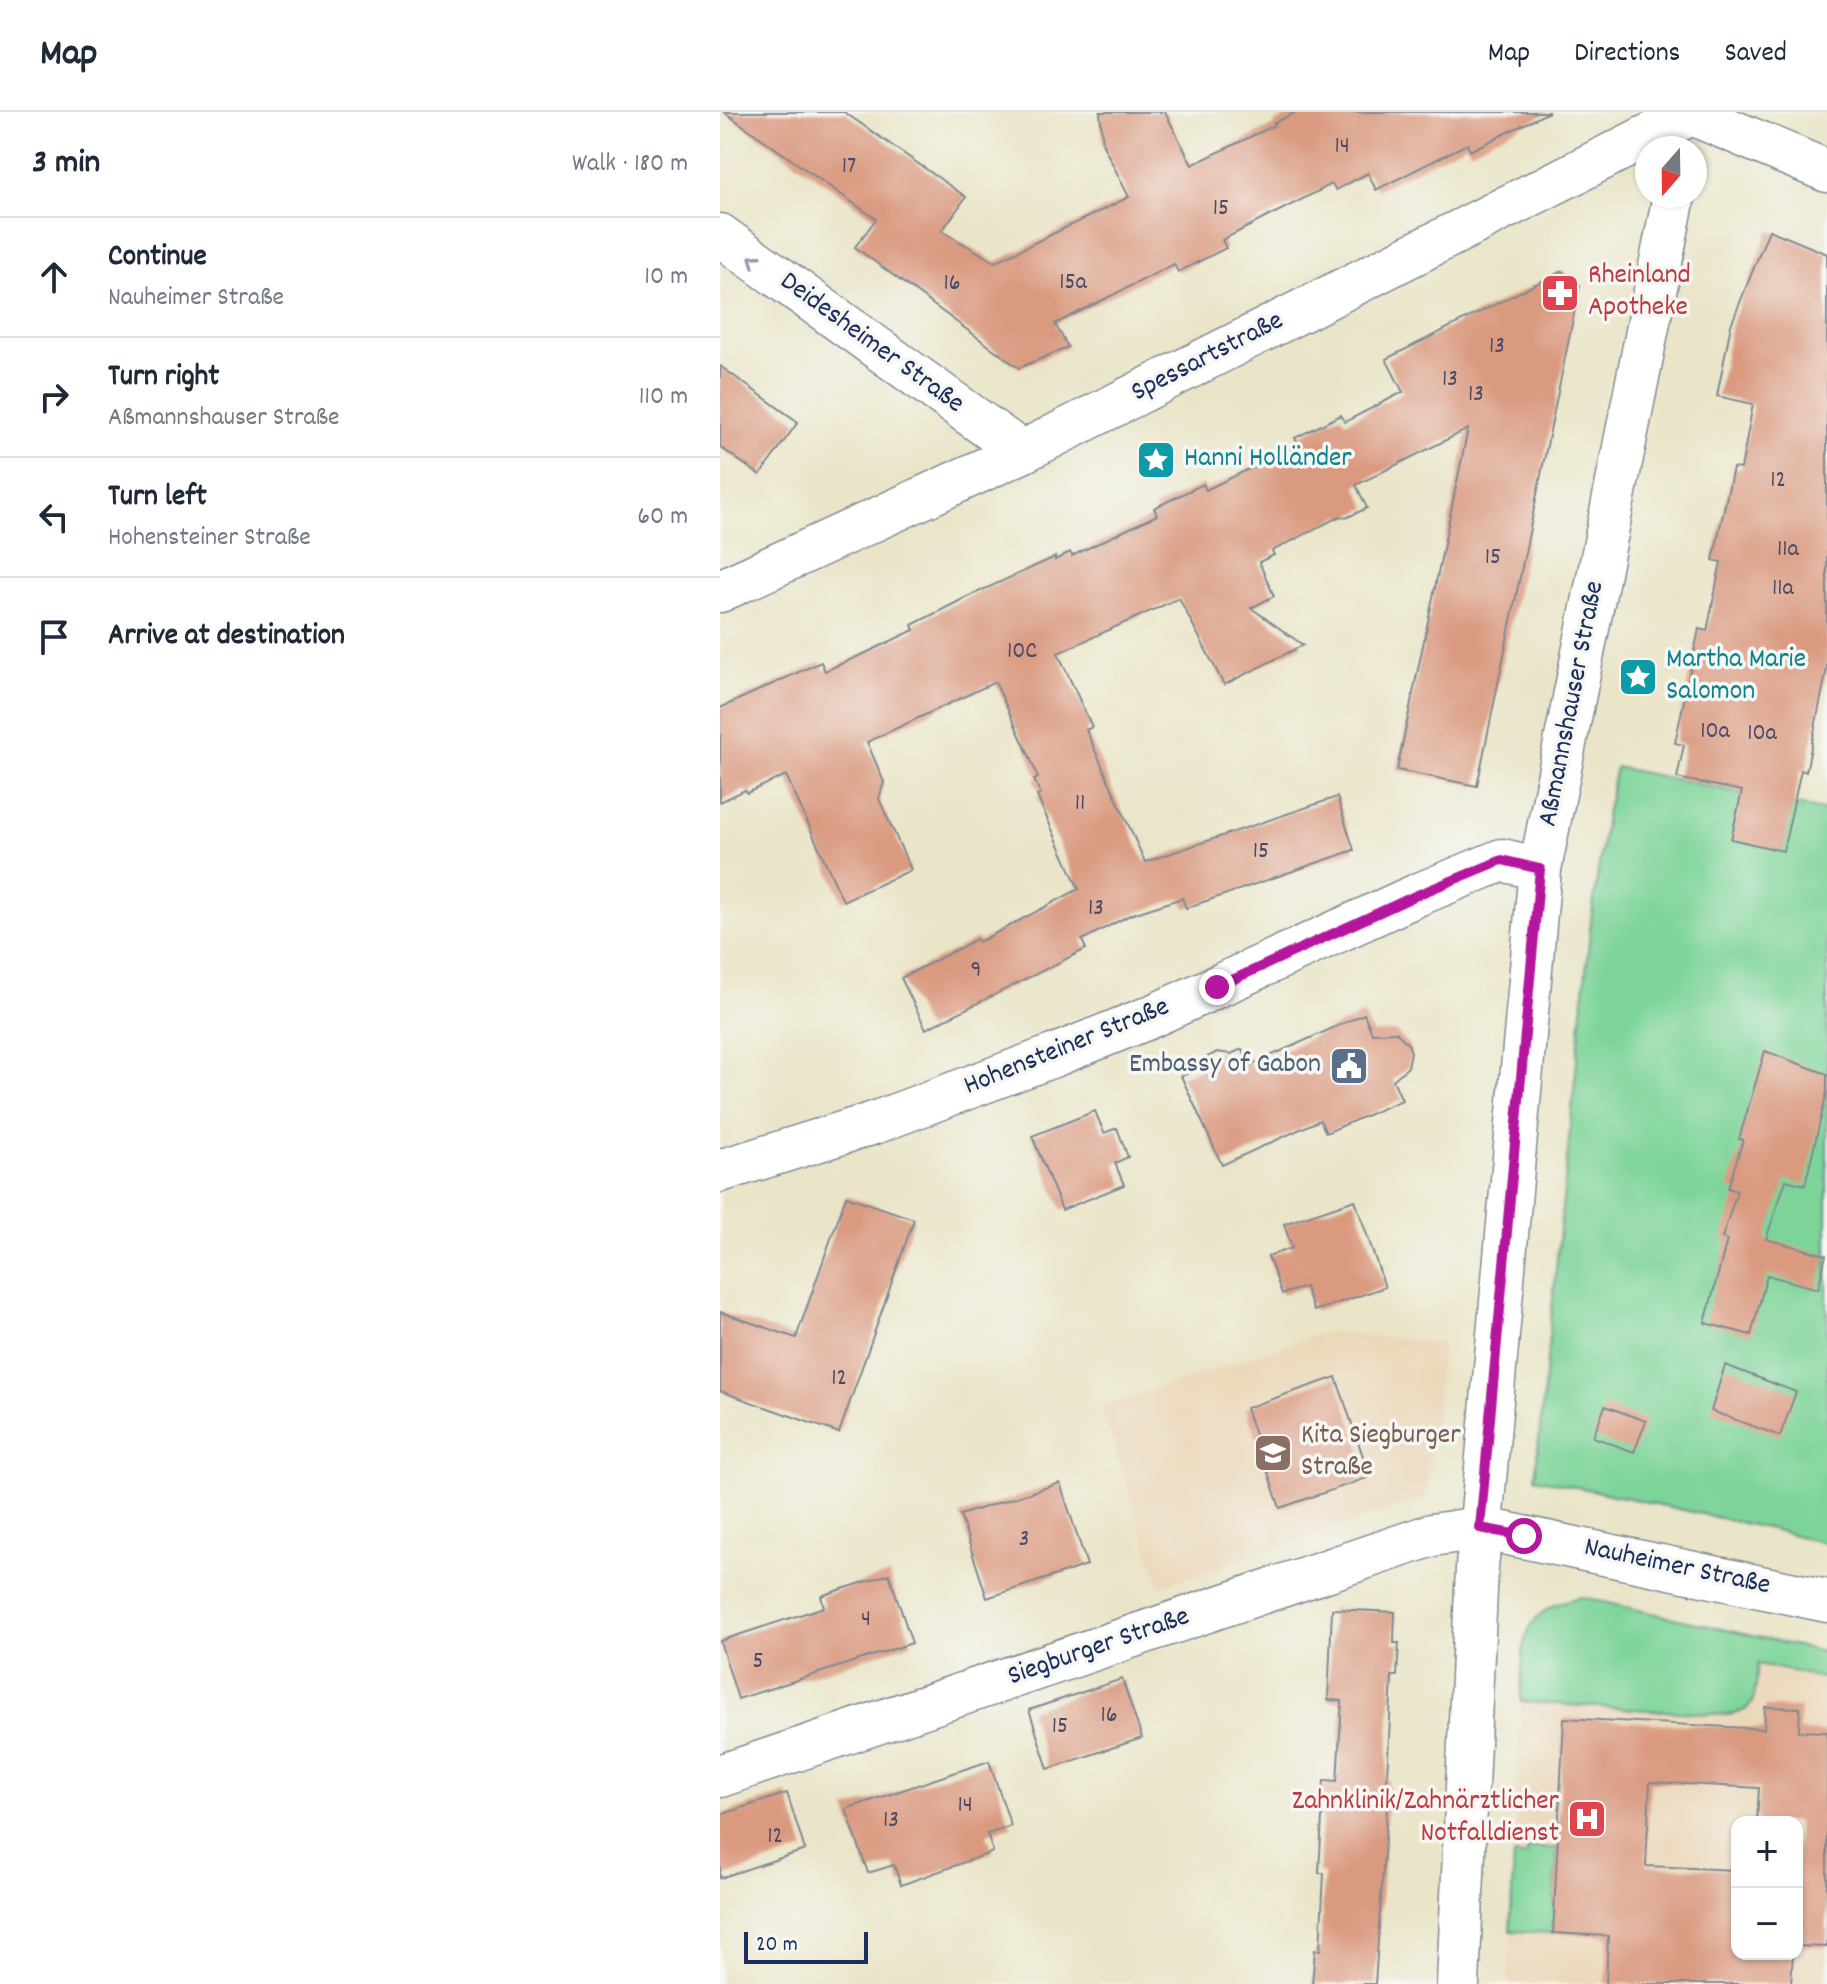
<!DOCTYPE html>
<html lang="en">
<head>
<meta charset="utf-8">
<style>
  :root { --surface:#fff; --page:#f6f6f7; --text:#1f2937; --muted:#747a83; --line:#e0e1e3 }
  body { margin:0; font-family:Dekko,sans-serif; background:var(--page); color:var(--text) }
  .controls { position:absolute; right:24px; bottom:24px; display:grid; overflow:hidden; border-radius:16px; box-shadow:0 2px 6px #0004 }
  .controls button { width:72px; height:72px; display:grid; place-items:center; padding:0; border:0; border-bottom:2px solid var(--line); background:var(--surface); color:var(--text); font:40px sans-serif }
  .compass { position:absolute; left:915px; top:24px; width:72px; height:72px; border-radius:50%; background:var(--surface); box-shadow:0 2px 6px #0004; rotate:200deg }
  .scale { position:absolute; left:24px; bottom:20px; width:124px; box-sizing:border-box; padding-left:8px; border:4px solid #1b2f5e; border-top:0; font-size:22px; line-height:28px; white-space:nowrap; color:#1b2f5e; -webkit-text-stroke:6px #f6f6f2; paint-order:stroke }
  .stop { position:absolute; width:24px; height:24px; margin:-18px; border:6px solid #b5179e; border-radius:50%; background:#fff }
  .stop.end { background:#b5179e; border-color:#fff; box-shadow:0 2px 8px #0008 }
  .list { margin:0; padding:0; list-style:none }
  h2 { display:flex; justify-content:space-between; align-items:center; height:104px; margin:0; padding:0 32px; font-size:34px }
  h2 small { font-size:26px; font-weight:400; color:var(--muted) }
  .list li { display:grid; grid-template-columns:52px 1fr auto; gap:24px; align-items:center; box-sizing:border-box; height:120px; padding:0 32px; border-top:2px solid var(--line) }
  .list b { display:block; font-size:30px; white-space:nowrap }
  .list p { margin:0; font-size:26px; white-space:nowrap; color:var(--muted) }
  .list em { font-size:26px; font-style:normal; color:var(--muted) }
  .icon { flex:none; width:44px; height:44px; fill:none; stroke:currentColor; stroke-width:2; stroke-linecap:round; stroke-linejoin:round }
  .map { position:relative; flex:none; width:1107px; height:1872px; overflow:hidden }
  header { display:flex; align-items:center; gap:48px; box-sizing:border-box; height:112px; padding:0 40px; background:var(--surface); border-bottom:2px solid var(--line) }
  header strong { font-size:38px }
  nav { display:flex; gap:44px; margin-inline-start:auto; font-size:28px }
  main { display:flex }
  aside { flex:1; background:var(--surface) }
  .map>svg:first-child { display:block }
  .built { fill:#ebd8ba; fill-rule:evenodd }
  .green { fill:#7dd498; stroke:#4c827b; stroke-width:2 }
  .building { fill:#da9a80 }
  .lines { fill:none; stroke-linecap:round; stroke-linejoin:round }
  .minor-casing { stroke:#828a93; stroke-width:45 }
  .minor { stroke:#fff; stroke-width:42 }
  .oneway { stroke:#8d97ae }
  .route { stroke:#b5179e; stroke-width:10 }
  .labels { text-anchor:middle; dominant-baseline:central; stroke-width:7; stroke-linejoin:round; paint-order:stroke }
  .number-label { font-size:24px; fill:#4b4a66 }
  .health-label { font-size:28px; fill:#be3a42; stroke:#f6f6f2; text-anchor:start }
  .street-label { font-size:28px; fill:#1b2f5e; stroke:#f6f6f2 }
  .culture-label { font-size:28px; fill:#0d838f; stroke:#f6f6f2; text-anchor:start }
  .service-label { font-size:28px; fill:#4e5e75; stroke:#f6f6f2; text-anchor:end }
  .education-label { font-size:28px; fill:#785e54; stroke:#f6f6f2; text-anchor:start }
</style>
</head>
<body>
<header>
<strong>Map</strong>
<nav><a>Map</a><a>Directions</a><a>Saved</a></nav>
</header>
<main>
<aside>
<h2>3 min<small>Walk · 180 m</small></h2>
<ul class="list">
<li><svg class="icon" aria-label="ahead" viewBox="0 0 24 24"><path d="M12 20V5M6 11l6-6 6 6"/></svg><div><b>Continue</b><p>Nauheimer Straße</p></div><em>10 m</em></li>
<li><svg class="icon" aria-label="right" viewBox="0 0 24 24"><path d="M7 20v-9h11M14 6l5 5-5 5"/></svg><div><b>Turn right</b><p>Aßmannshauser Straße</p></div><em>110 m</em></li>
<li><svg class="icon" aria-label="left" viewBox="0 0 24 24"><path d="M17 20v-9H6M10 6l-5 5 5 5"/></svg><div><b>Turn left</b><p>Hohensteiner Straße</p></div><em>60 m</em></li>
<li><svg class="icon" aria-label="arrive" viewBox="0 0 24 24"><path d="M6 21V4h12l-3 4 3 4H6"/></svg><div><b>Arrive at destination</b></div></li>
</ul>
</aside>
<div class="map">
<svg width="1107" height="1872" viewBox="0 0 1107 1872">
  <rect width="100%" height="100%" fill="#f6f6f2"/>
  <filter id="ink" filterUnits="userSpaceOnUse"><feTurbulence type="fractalNoise" baseFrequency=".0125" numOctaves="2"/><feDisplacementMap in="SourceGraphic" scale="16" xChannelSelector="R" yChannelSelector="G"/><feConvolveMatrix kernelMatrix="1 2 1 2 8 2 1 2 1" color-interpolation-filters="sRGB"/></filter>
  <filter id="wash" filterUnits="userSpaceOnUse"><feTurbulence type="fractalNoise" baseFrequency=".006" numOctaves="4" result="noise"/><feDisplacementMap in="SourceGraphic" scale="32" xChannelSelector="R" yChannelSelector="G"/><feGaussianBlur stdDeviation="1.8" result="paint"/><feColorMatrix in="noise" values="0 0 0 0 0 0 0 0 0 0 0 0 0 0 0 0 0 1.4 0 .05"/><feComposite in="paint" operator="in"/></filter>
  <g filter="url(#wash)">
    <rect width="100%" height="100%" fill="#eae5c8"/>
    <g class="built">
      <path d="M607,1219L723,1231L706,1386L440,1475L381,1295Z"/>
      <path d="M862,1485L1107,1541V1872H788L804,1533L806,1521L821,1500L846,1488ZM1017,1710H1077V1842H1017Z"/>
    </g>
    <g class="green">
      <path d="M896,655L1107,699V1432L1055,1418L815,1366L871,809L886,703Z"/>
      <path d="M862,1485L1107,1541V1567L1038,1552C1034,1579 1041,1599 1008,1603L801,1590C803,1534 796,1497 862,1485Z"/>
      <path d="M807,1736H837L833,1821L790,1819L794,1743L807,1744Z"/>
    </g>
    <g id="blocks">
      <g class="building">
        <path d="M4,0H124L246,85L222,119L275,150L409,85L383,33L380,0H445L472,53L555,13L554,11L576,0H829L750,39L747,32L656,78L648,61L616,78L612,72L502,128L506,136L458,160L454,152L335,212L348,235L299,256L135,135L156,107Z"/>
        <path d="M1049,118L1107,142V557L1086,660L1081,658L1063,739L1011,727L1022,679L957,666L964,633L955,631L979,517L987,519L1001,450L993,448L1013,356L1021,357L1033,292L997,284L1011,213Z"/>
        <path d="M842,159L860,173L757,674L677,658L748,317L636,373L647,396L626,406L620,404L552,439L554,443L539,450L554,484L531,496L583,533L504,573L459,486L338,541L372,615L366,618L425,750L617,685L634,738L466,796L462,786L410,803L362,828L366,837L206,917L181,866L257,827L259,830L359,777L317,684L321,682L314,668L318,666L309,643L275,570L147,630L164,670L159,687L191,758L123,789L66,663L27,681L25,678L0,690V596L101,550L105,559L148,540L194,518L192,513L245,486L335,445V448L350,440L352,444L437,403L434,396L483,372L486,378L578,333L575,326L621,303L625,310L683,280L666,247Z"/>
        <path d="M0,254L78,310L40,363L0,335Z"/>
        <path d="M644,902L652,921L676,920L688,932L691,940L688,955L673,968L682,988L606,1021L600,1008L502,1053L461,964L477,958L484,947L497,940L511,942L522,937L530,953Z"/>
        <path d="M1045,939L1107,962V980L1085,1073L1066,1068L1046,1127L1106,1143L1098,1177L1047,1163L1031,1223L985,1211L1007,1128L1002,1126L1017,1079L1008,1076L1023,1028L1019,1027Z"/>
        <path d="M375,999L384,1021L397,1016L408,1045L395,1051L404,1073L342,1098L312,1024Z"/>
        <path d="M126,1084L194,1107L119,1321L0,1279V1200L76,1226Z"/>
        <path d="M635,1088L665,1175L594,1199L585,1175L562,1182L548,1144L572,1136L564,1112Z"/>
        <path d="M1005,1253L1076,1280L1060,1324L991,1299Z"/>
        <path d="M616,1265L650,1365L560,1396L526,1296Z"/>
        <path d="M885,1294L926,1309L914,1340L873,1325Z"/>
        <path d="M340,1371L367,1453L267,1486L240,1403Z"/>
        <path d="M169,1462L192,1531L18,1587L0,1529L104,1495L101,1484Z"/>
        <path d="M612,1497L675,1500L674,1531H679L677,1564H672L667,1667L669,1668L655,1872H592L595,1838H600L604,1761H599L604,1668L617,1669L622,1589L608,1588Z"/>
        <path d="M402,1567L422,1626L328,1657L309,1598Z"/>
        <path d="M1045,1595L1080,1596L1079,1619L1107,1620V1835L1077,1834V1710H1037L1039,1676L930,1670L926,1754L1017,1758V1842H1073L1071,1872H886L888,1824L833,1821L844,1606L1044,1617Z"/>
        <path d="M269,1649L291,1714L267,1722L273,1740L181,1773L174,1753L148,1761L126,1697Z"/>
        <path d="M67,1681L85,1738L0,1766V1703Z"/>
      </g>
    </g>
  </g>
  <g filter="url(#ink)">
    <use href="#blocks" fill-opacity="0" stroke="#828a93" stroke-width="2"/>
    <g class="lines">
      <g class="minor-casing">
        <g id="minor">
          <path d="M967,0L1107,59"/>
          <path d="M0,123L302,340"/>
          <path d="M0,479L302,340L975,0"/>
          <path d="M0,1059L154,1011L333,944L428,906L697,783L782,748L820,757"/>
          <path d="M0,1664L712,1423L760,1416L1107,1489"/>
          <path d="M738,1872L757,1456L820,757L954,84"/>
        </g>
      </g>
      <use href="#minor" class="minor"/>
    </g>
    <defs><path id="oneway-chevron" d="M-2-3.5L2.5 0L-2 3.5" fill="none" stroke-width="1.6" stroke-linecap="round" stroke-linejoin="round" transform="scale(2)"/></defs>
    <use class="oneway" href="#oneway-chevron" transform="translate(34 148) rotate(-144)"/>
  </g>
  <g class="lines" filter="url(#ink)">
    <path class="route" d="M497,875L697,783L782,748L820,757L760,1416L804,1424"/>
  </g>
  <defs>
    <g id="pharmacy-square" transform="scale(2)"><rect x="-9" y="-9" width="18" height="18" rx="4" fill="#e0444e" stroke="#f6f6f2"/><path d="M-2-6h4v4h4v4h-4v4h-4v-4h-4v-4h4Z" fill="#fff"/></g>
    <g id="sight-square" transform="scale(2)"><rect x="-9" y="-9" width="18" height="18" rx="4" fill="#0f9aa8" stroke="#f6f6f2"/><path d="M0-6L1.8-2.2L6-1.7L2.9 1.2L3.7 5.4L0 3.3L-3.7 5.4L-2.9 1.2L-6-1.7L-1.8-2.2Z" fill="#fff"/></g>
    <g id="civic-square" transform="scale(2)"><rect x="-9" y="-9" width="18" height="18" rx="4" fill="#5c6f8a" stroke="#f6f6f2"/><path d="M-.6-6.5H3V-4.5H.6V-3L4-1V1h2V6H-6V1h2V-1L-.6-3ZM-1.2 2.5V6h2.4V2.5Z" fill="#fff"/></g>
    <g id="school-square" transform="scale(2)"><rect x="-9" y="-9" width="18" height="18" rx="4" fill="#8d6e63" stroke="#f6f6f2"/><path d="M0-5L7-2L0 1L-7-2ZM-4 1L0 2.5L4 1V4Q0 6-4 4Z" fill="#fff"/></g>
    <g id="hospital-square" transform="scale(2)"><rect x="-9" y="-9" width="18" height="18" rx="4" fill="#e0444e" stroke="#f6f6f2"/><path d="M-5-5h3v3.5h4V-5h3V5h-3V1.5h-4V5h-3Z" fill="#fff"/></g>
  </defs>
  <g fill-rule="evenodd">
    <use href="#pharmacy-square" x="840" y="181"/>
    <use href="#sight-square" x="436" y="348"/>
    <use href="#sight-square" x="918" y="565"/>
    <use href="#civic-square" x="629" y="954"/>
    <use href="#school-square" x="553" y="1341"/>
    <use href="#hospital-square" x="867" y="1707"/>
  </g>
  <g class="labels">
    <g class="number-label">
      <text x="622" y="35">14</text>
      <text x="129" y="55">17</text>
      <text x="501" y="97">15</text>
      <text x="353" y="171">15a</text>
      <text x="232" y="172">16</text>
      <text x="777" y="235">13</text>
      <text x="730" y="268">13</text>
      <text x="756" y="283">13</text>
      <text x="1058" y="369">12</text>
      <text x="1068" y="438">11a</text>
      <text x="773" y="446">15</text>
      <text x="1063" y="477">11a</text>
      <text x="302" y="540">10C</text>
      <text x="995" y="620">10a</text>
      <text x="1042" y="622">10a</text>
      <text x="360" y="692">11</text>
      <text x="541" y="740">15</text>
      <text x="376" y="797">13</text>
      <text x="256" y="859">9</text>
      <text x="119" y="1267">12</text>
      <text x="304" y="1428">3</text>
      <text x="146" y="1508">4</text>
      <text x="38" y="1550">5</text>
      <text x="389" y="1604">16</text>
      <text x="340" y="1615">15</text>
      <text x="245" y="1694">14</text>
      <text x="171" y="1709">13</text>
      <text x="55" y="1725">12</text>
    </g>
    <g class="health-label">
      <text x="868" y="165">Rheinland<tspan x="868" dy="32">Apotheke</tspan></text>
      <text x="839" y="1691" text-anchor="end">Zahnklinik/Zahnärztlicher<tspan x="839" dy="32">Notfalldienst</tspan></text>
    </g>
    <g class="street-label">
      <text transform="translate(151 232) rotate(36)">Deidesheimer Straße</text>
      <text transform="translate(488 246) rotate(-27)">Spessartstraße</text>
      <text transform="translate(853 592) rotate(-79)">Aßmannshauser Straße</text>
      <text transform="translate(347 936) rotate(-22)">Hohensteiner Straße</text>
      <text transform="translate(957 1456) rotate(12)">Nauheimer Straße</text>
      <text transform="translate(379 1536) rotate(-19)">Siegburger Straße</text>
    </g>
    <g class="culture-label">
      <text x="464" y="348">Hanni Holländer</text>
      <text x="946" y="549">Martha Marie<tspan x="946" dy="32">Salomon</tspan></text>
    </g>
    <g class="service-label">
      <text x="601" y="954">Embassy of Gabon</text>
    </g>
    <g class="education-label">
      <text x="581" y="1325">Kita Siegburger<tspan x="581" dy="32">Straße</tspan></text>
    </g>
  </g>
</svg>
<div class="controls">
<button>+</button>
<button>−</button>
</div>
<svg class="compass" viewBox="-18 -18 36 36"><path d="M0-13l5 13h-10z" fill="#e53935"/><path d="M0 13l5-13h-10z" fill="#747a83"/></svg>
<div class="scale">20 m</div>
<div class="stop" style="left:804px;top:1424px"></div>
<div class="stop end" style="left:497px;top:875px"></div>
</div>
</main>
</body>
</html>
